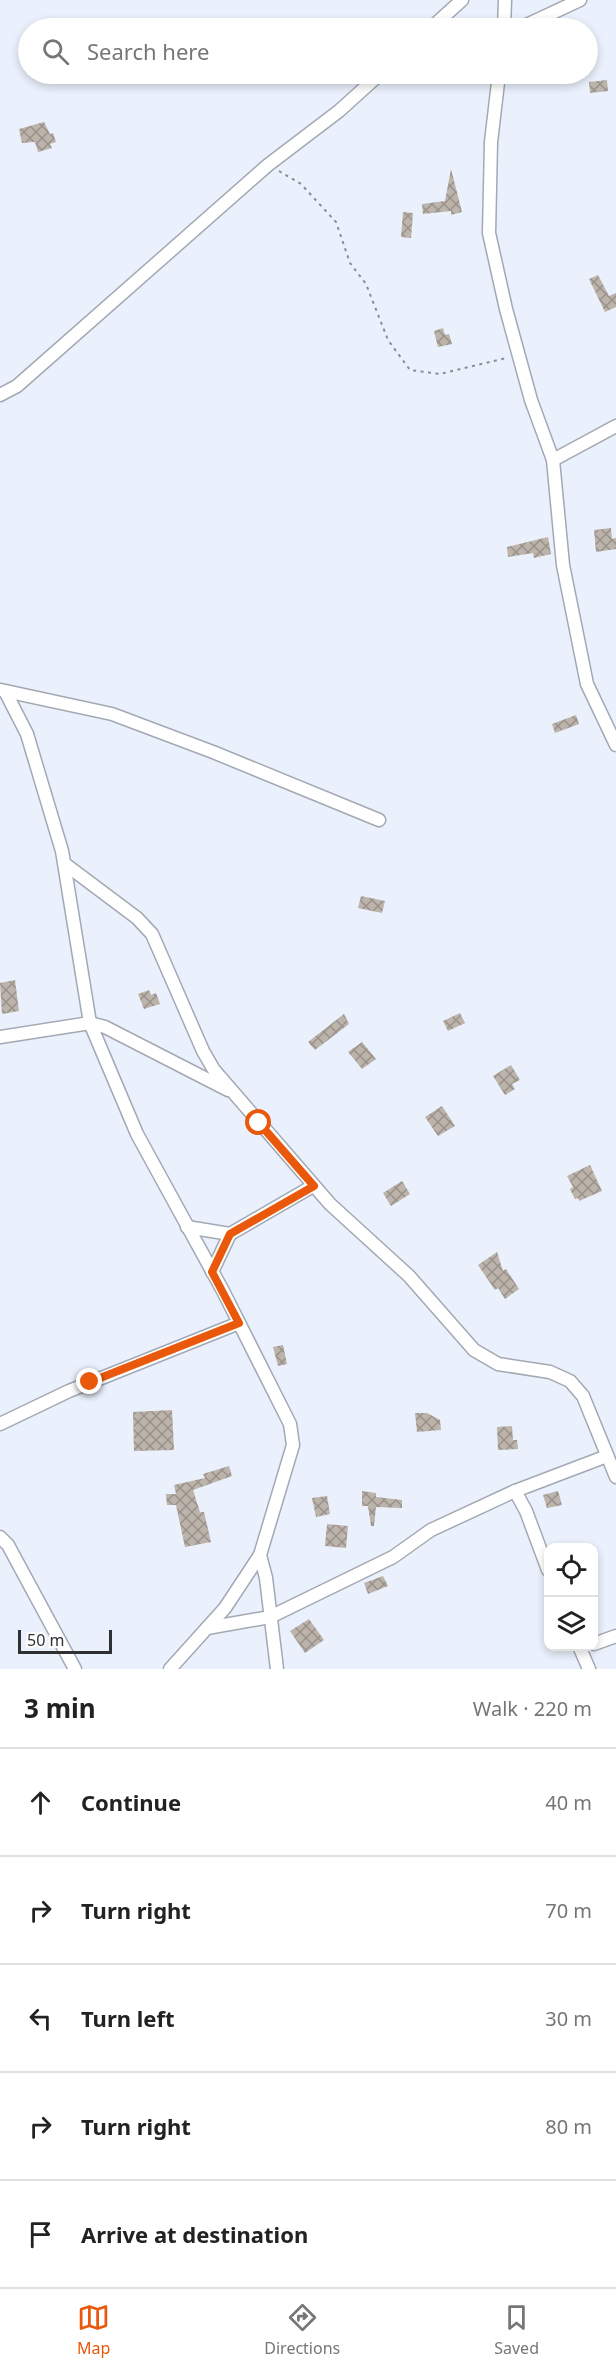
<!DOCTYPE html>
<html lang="en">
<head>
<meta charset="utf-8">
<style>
  :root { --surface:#fff; --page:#f6f6f6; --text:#222; --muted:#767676; --line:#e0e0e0; --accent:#ea580c }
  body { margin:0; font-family:"Noto Sans",sans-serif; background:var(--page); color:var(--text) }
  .controls { position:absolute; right:18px; bottom:18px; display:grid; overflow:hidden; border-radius:12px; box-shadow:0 3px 9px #0003 }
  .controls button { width:54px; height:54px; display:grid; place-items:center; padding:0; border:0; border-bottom:2px solid var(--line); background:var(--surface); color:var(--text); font:30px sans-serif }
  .scale { position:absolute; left:18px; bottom:15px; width:94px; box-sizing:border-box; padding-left:6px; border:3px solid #2e3034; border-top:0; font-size:16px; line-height:21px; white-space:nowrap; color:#2e3034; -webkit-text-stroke:4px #fefefe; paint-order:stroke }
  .stop { position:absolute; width:18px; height:18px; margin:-14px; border:4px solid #ea580c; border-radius:50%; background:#fff }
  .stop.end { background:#ea580c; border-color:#fff; box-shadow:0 2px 6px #0008 }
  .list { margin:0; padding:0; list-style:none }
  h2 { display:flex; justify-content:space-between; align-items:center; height:78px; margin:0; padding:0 24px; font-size:26px }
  h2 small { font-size:20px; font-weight:400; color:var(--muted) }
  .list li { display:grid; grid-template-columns:39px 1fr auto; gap:18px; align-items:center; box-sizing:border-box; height:108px; padding:0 24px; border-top:2px solid var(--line) }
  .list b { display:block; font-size:22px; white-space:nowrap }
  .list em { font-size:20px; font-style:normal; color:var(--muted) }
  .icon { flex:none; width:33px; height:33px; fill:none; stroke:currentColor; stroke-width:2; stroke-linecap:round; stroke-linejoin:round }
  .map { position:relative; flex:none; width:616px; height:1669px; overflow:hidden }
  .search { position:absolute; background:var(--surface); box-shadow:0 3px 9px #0003; left:18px; right:18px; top:18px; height:66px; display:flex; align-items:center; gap:15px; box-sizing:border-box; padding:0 21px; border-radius:33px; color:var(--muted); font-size:22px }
  .sheet { height:618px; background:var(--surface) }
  nav { display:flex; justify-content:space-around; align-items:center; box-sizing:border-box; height:84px; border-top:2px solid var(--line); background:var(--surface); font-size:16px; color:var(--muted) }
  nav a { display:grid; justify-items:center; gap:3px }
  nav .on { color:var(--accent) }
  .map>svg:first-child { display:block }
  .building { fill:url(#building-cross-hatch) }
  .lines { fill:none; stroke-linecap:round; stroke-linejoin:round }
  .minor-casing { stroke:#a3a9b3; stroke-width:15 }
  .path { stroke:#898d94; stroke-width:2; stroke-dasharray:3 4.5; stroke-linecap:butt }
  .minor { stroke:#fff; stroke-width:12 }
  .route { stroke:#ea580c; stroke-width:8 }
</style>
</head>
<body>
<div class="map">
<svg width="616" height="1669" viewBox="0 0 616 1669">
  <defs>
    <pattern id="building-cross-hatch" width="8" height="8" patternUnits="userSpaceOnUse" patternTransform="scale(1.5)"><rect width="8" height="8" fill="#bcb3aa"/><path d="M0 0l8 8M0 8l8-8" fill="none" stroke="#99928b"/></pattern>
  </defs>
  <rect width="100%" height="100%" fill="#eaf1fc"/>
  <g class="building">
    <path d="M607,80L608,91L590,93L589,82Z"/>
    <path d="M44,122L50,134L53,133L56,142L50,144L52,148L38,152L35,142L22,143L19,129Z"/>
    <path d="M451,169L462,212L451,215V211L423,214L422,204L445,201Z"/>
    <path d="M403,212L413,213L411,238L401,237Z"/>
    <path d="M598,275L609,296L616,293V307L605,312L589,279Z"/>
    <path d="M443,328L445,335L449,334L452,344L438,347L434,331Z"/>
    <path d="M611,528L612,539L616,538V549L596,552L594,530Z"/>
    <path d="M548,537L551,554L534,558L533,553L508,557L507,547Z"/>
    <path d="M576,715L579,724L555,733L552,724Z"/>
    <path d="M361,896L385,901L382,913L358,908Z"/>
    <path d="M15,980L19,1011L2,1014L0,983Z"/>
    <path d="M149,990L151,995L156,993L160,1004L144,1009L138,994Z"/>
    <path d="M460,1013L465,1023L448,1031L443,1021Z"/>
    <path d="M344,1014L349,1024L315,1050L308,1042Z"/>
    <path d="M362,1042L376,1059L362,1069L348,1052Z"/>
    <path d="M511,1065L520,1080L512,1084L515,1089L505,1095L493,1076Z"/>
    <path d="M442,1106L455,1126L438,1136L425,1117Z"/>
    <path d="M590,1165L602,1191L579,1201L578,1198L575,1199L570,1189L573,1187L567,1176Z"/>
    <path d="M402,1181L410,1194L391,1206L383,1193Z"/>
    <path d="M497,1252L503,1271L506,1269L519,1289L505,1299L498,1288L495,1290L478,1265Z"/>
    <path d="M283,1345L287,1364L278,1366L273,1347Z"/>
    <path d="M172,1410L174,1450L134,1451L133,1412Z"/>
    <path d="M415,1413H427L440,1420L441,1430L417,1432Z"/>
    <path d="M512,1426L513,1440H517L518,1449L498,1450L497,1427Z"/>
    <path d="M229,1466L232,1476L193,1490L200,1512H204L211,1542L185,1547L176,1505H167L166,1494H176L174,1485L205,1478L203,1474Z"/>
    <path d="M362,1491L376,1493V1497L402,1500V1508L376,1507L374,1526H371L368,1506H362Z"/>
    <path d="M558,1491L562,1505L547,1508L543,1495Z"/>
    <path d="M327,1496L330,1514L316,1517L312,1498Z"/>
    <path d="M327,1524L348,1526L346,1548L325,1546Z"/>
    <path d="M383,1576L388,1586L368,1594L364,1583Z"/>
    <path d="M309,1619L324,1640L305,1653L290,1631Z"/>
  </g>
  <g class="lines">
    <g class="minor-casing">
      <g id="minor">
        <path d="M431,28L462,0"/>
        <path d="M504,28L505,0"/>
        <path d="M520,28L580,0"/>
        <path d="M499,74L491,142L489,233L506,309L531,400L553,460L563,565L587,684L616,745"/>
        <path d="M0,395L17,386L268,165L339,111L380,74"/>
        <path d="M553,460L616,426"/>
        <path d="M1,690L112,714L213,752L379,820"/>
        <path d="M6,693L27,734L62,851L90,1023L137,1134L223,1291L290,1424L293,1445L260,1555L225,1608L170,1669"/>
        <path d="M65,864L137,918L152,934L203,1051L214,1070L330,1204L409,1276L474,1350L498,1364L550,1372L570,1381L583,1396L616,1477"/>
        <path d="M0,1037L90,1023L105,1027L228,1090"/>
        <path d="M187,1227L230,1234"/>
        <path d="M212,1272L230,1234L313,1186"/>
        <path d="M0,1424L69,1391L239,1323"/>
        <path d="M515,1491L526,1511L548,1570"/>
        <path d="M0,1537L8,1545L75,1669"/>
        <path d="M260,1555L266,1578L277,1669"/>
        <path d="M207,1628L270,1617L393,1557L431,1530L515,1491L607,1456"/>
        <path d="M594,1644L616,1636"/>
        <path d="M579,1646L589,1669"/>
      </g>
    </g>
    <path class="path" d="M279,171L301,184L336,222L350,263L366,284L388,340L410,370L440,374L506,358"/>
    <use href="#minor" class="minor"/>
  </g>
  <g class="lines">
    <path class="route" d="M90,1382L239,1323L212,1272L230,1234L314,1186L259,1123"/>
  </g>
</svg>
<div class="controls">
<button><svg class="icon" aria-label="locate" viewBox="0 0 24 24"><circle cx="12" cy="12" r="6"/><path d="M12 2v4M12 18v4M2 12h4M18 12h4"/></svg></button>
<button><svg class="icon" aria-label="layers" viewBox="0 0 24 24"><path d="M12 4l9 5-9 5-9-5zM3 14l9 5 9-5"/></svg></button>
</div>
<div class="scale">50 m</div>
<div class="stop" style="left:259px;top:1123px"></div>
<div class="stop end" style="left:90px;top:1382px"></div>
<div class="search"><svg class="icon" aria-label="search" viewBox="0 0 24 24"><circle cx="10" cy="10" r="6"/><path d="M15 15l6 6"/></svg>Search here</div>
</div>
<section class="sheet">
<h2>3 min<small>Walk · 220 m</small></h2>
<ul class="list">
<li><svg class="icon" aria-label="ahead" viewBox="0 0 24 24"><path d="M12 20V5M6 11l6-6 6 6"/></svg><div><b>Continue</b></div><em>40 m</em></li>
<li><svg class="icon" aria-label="right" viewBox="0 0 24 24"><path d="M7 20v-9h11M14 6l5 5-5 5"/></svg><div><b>Turn right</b></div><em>70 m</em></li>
<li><svg class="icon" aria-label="left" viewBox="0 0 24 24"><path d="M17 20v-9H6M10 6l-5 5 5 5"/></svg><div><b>Turn left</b></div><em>30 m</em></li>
<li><svg class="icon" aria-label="right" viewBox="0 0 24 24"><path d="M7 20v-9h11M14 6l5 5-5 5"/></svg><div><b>Turn right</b></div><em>80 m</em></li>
<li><svg class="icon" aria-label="arrive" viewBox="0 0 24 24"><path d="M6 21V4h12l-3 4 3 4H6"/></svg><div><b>Arrive at destination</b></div></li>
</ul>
</section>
<nav>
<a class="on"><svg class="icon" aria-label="map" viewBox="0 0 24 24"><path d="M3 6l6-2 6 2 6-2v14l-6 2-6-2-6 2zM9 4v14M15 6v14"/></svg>Map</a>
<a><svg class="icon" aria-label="directions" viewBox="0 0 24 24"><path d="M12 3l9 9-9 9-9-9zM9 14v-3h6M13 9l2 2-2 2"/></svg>Directions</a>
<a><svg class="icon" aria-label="saved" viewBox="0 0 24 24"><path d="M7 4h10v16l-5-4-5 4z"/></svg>Saved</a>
</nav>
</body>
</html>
